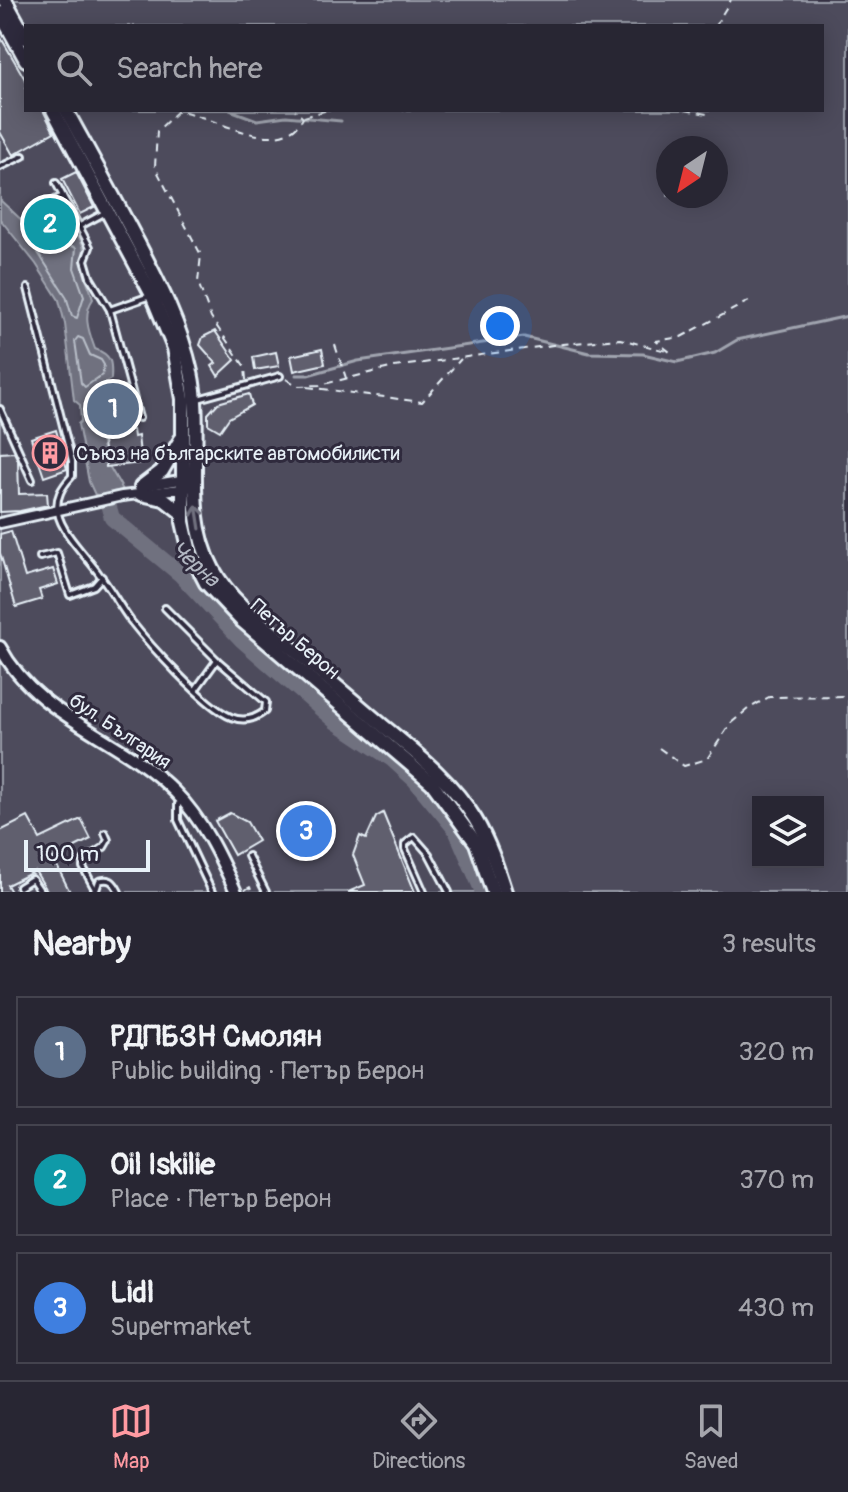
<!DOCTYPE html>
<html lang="en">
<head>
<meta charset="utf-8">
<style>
  :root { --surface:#282633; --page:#302e3b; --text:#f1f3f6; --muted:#a5a5ac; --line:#44434e; --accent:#ff9aa2 }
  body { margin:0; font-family:Pangolin,sans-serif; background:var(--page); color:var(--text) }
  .controls { position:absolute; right:24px; bottom:24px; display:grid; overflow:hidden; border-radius:0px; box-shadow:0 4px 20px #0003 }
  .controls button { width:72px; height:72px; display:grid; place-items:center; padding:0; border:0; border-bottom:2px solid var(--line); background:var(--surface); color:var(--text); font:40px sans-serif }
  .compass { position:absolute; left:656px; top:136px; width:72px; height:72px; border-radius:50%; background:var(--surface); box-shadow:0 4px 20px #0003; rotate:215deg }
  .scale { position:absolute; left:24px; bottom:20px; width:126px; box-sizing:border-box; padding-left:8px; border:4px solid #e8f1f8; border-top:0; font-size:22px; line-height:28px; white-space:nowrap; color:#e8f1f8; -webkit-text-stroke:6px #2f2a3d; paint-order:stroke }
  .you { position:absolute; left:500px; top:326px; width:28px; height:28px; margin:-20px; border:6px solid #fff; border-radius:50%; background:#1a73e8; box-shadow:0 0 0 12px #1a73e833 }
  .badge { display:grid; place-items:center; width:52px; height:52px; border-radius:50%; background:var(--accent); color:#fff; font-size:26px; font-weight:700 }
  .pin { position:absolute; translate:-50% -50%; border:4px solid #fff; box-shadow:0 2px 8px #0006 }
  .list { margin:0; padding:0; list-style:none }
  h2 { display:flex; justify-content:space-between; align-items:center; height:104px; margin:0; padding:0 32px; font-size:34px }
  h2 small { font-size:26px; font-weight:400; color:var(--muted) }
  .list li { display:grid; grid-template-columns:52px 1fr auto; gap:24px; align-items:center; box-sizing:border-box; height:112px; margin:0 16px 16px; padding:0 16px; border:2px solid var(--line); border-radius:0px }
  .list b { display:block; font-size:30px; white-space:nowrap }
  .list p { margin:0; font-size:26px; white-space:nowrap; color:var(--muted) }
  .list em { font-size:26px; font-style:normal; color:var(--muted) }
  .icon { flex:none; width:44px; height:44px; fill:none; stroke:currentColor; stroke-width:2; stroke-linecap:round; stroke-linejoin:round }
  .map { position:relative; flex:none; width:848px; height:892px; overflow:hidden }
  .search { position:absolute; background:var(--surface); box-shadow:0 4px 20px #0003; left:24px; right:24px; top:24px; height:88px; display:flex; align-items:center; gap:20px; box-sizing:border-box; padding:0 28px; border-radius:0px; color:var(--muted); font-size:30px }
  .sheet { height:488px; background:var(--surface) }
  nav { display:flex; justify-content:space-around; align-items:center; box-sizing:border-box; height:112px; border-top:2px solid var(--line); background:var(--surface); font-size:22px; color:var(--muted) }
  nav a { display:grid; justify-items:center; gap:4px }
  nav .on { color:var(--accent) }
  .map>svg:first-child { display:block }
  .green { fill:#4d4b5c; stroke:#9a9eaa; stroke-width:2; fill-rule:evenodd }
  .water { fill:#70717f; stroke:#a0a4af; stroke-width:2 }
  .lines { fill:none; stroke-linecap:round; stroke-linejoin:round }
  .shore { stroke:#b8bec8; stroke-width:2 }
  .stream { stroke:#a0a4af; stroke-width:3 }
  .river { stroke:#70717f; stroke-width:16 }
  .building { fill:#605e6e; stroke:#e8f1f8; stroke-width:2 }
  .service-casing { stroke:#e8f1f8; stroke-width:10 }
  .minor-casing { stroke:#e8f1f8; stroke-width:14 }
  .tertiary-casing { stroke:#e8f1f8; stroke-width:16 }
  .secondary-casing { stroke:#e8f1f8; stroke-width:18 }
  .path { stroke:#e8f1f8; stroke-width:2; stroke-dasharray:8 6; stroke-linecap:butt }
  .service { stroke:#2f2a3d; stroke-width:4 }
  .minor { stroke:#2f2a3d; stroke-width:8 }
  .tertiary { stroke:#2f2a3d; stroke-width:10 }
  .secondary { stroke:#2f2a3d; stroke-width:12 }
  .oneway { stroke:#70707e }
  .labels { text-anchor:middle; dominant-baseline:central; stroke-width:6; stroke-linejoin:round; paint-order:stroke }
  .poi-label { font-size:20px; fill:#e8f1f8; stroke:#2f2a3d; text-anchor:start }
  .street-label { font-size:20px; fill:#e8f1f8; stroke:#2f2a3d }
  .water-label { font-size:22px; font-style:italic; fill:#b2b7c2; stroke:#2f2a3d }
</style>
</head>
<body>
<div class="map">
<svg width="848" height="892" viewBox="0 0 848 892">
  <rect width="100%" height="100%" fill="#363244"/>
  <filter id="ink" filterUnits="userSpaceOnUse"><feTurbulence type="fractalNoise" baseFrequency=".0125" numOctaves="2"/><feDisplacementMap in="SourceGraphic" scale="16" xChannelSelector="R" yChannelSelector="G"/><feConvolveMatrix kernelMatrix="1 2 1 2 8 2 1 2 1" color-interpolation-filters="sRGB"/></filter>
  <g filter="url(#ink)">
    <path class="green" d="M0,0H848V892H0ZM26,26H822V110H26ZM668,148H716V196H668ZM758,802H818V862H758Z"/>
    <path class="water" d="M0,200L40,237L55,242L78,236C89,254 80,251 83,267C84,278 91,288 93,299C82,315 89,332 95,349C112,355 112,363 111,379L95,388L94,407L105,459L123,490L95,495L89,482L78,424L81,421L80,405L74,400L65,324L59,300L36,264L0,219Z"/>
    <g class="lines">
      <g class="shore">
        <path d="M42,246L55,250L72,246L76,248L74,268L84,296L77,318L72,316L66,296L37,251V247Z"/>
        <path d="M78,337L83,339L90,355L101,360L104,365L102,375L85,387L81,383L75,341Z"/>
      </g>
      <g class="stream">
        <path d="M230,110L257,120L286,116L341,121"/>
        <path d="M296,375H308L358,361L524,337L589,353L643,354L677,362L715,353L737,340L848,316"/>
      </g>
      <path class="river" d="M102,483L112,518L180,574L242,640L335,721L392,759L414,779L456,830L483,892"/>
    </g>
    <g class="building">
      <path d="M0,36L26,81V110H43L54,132L13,155L0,132Z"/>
      <path d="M76,172L94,207L80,214L62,179Z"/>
      <path d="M53,212L62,230L48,237L39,218Z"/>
      <path d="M215,331L235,360L218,376L212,366L216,363L200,345L203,337Z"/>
      <path d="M322,349L325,364L294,371L291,356Z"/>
      <path d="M276,352L279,366L255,370L253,357Z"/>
      <path d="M124,386L129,430H133L134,437L138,436L141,463L106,467L97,389Z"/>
      <path d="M249,394L252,405L229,418L220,431L208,424V414L218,403Z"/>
      <path d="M56,430L67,469L44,477L31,438Z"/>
      <path d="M14,452L18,460L19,494L47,493L48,505L20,511L0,512V453Z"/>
      <path d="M11,531L25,577L53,569L58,584L39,590L42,599L16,607L0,553V534Z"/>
      <path d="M302,806L332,829L310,856L281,833Z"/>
      <path d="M230,813L247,822L258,841L234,855L215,821Z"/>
      <path d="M383,813L415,892H348L365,885L353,855L360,836L366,839L376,817Z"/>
      <path d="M28,817L40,839L81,819L91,839L53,858L70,892H48L35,871L7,885L11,892H0V831Z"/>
    </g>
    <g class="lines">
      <g class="service-casing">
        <g id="service">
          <path d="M0,167L23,156"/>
          <path d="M56,183L90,247L85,260L90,277L110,310L139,418"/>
          <path d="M33,211L63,196"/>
          <path d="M80,226L106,212"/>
          <path d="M28,288L72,461V476C62,487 55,497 58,513C61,532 88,558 99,574C110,588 119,605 130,620C148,643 205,707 231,717C243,722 255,719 265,711L266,702L217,660L165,608"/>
          <path d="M110,310L150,296"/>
          <path d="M198,399L280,376"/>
          <path d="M0,409L32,480"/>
          <path d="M40,557L57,553L70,595L94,586L102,577"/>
          <path d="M196,689L217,660"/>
          <path d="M178,804V820L212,892"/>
          <path d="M248,856L266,892"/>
          <path d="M19,887L32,879L41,892"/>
          <path d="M96,890L99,881C110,877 114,882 119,892"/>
          <path d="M96,891L83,867L84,860L104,847L108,840L105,833"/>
          <path d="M424,892L405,849V844L414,837L429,854L449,892"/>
        </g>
      </g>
      <g class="minor-casing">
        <g id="minor">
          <path d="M145,486L186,479"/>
          <path d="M0,523L122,496L188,488"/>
        </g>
      </g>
      <g class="tertiary-casing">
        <path id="tertiary" d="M0,647C38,719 121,736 175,792C203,820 220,857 236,892"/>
      </g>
      <g class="secondary-casing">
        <g id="secondary">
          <path d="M5,0L26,38"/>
          <path d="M0,13L26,60"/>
          <path d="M53,110L152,295L174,348L183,399V522L190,552L206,583L241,620L432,783L476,843L493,892"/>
          <path d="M66,110C90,154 115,199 138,243C160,285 181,326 191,372C205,436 180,508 213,569C231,603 265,626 294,650C323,675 353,700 382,725C416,753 452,781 475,819C489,842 497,867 505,892"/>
          <path d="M141,487L162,471L181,439"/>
          <path d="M141,494L164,499L182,513"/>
        </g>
      </g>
      <g class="path">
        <path d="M715,26L731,0"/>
        <path d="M685,110L707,114L708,110"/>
        <path d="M304,117L328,110"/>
        <path d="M335,345L346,378"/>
        <path d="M286,379L299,386L320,385L394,367L553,345L620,339L670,352L656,341L681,337L749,301"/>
        <path d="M246,380L245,367L211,318L198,282L201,255L155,167L157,131L178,111C211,114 279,161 303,118L295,110"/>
        <path d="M307,387L422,402L461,359"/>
        <path d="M659,748L684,766L707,759L731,723L748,709L769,697L848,696"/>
        <path d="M245,890L250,887L252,892"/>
      </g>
      <use href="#service" class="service"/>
      <use href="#minor" class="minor"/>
      <use href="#tertiary" class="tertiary"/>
      <use href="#secondary" class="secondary"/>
    </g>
    <defs><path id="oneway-shaft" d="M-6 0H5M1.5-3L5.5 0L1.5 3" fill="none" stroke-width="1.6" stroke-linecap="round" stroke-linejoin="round" transform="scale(2)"/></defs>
    <use class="oneway" href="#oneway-shaft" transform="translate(198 517) rotate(-99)"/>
  </g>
  <defs>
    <g id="building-ring" transform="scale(1.8)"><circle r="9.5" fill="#2f2a3d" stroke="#ff9aa2" stroke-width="1.5"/><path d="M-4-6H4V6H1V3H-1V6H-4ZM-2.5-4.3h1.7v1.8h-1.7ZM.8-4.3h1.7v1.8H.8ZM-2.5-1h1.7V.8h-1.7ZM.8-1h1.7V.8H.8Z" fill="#ff9aa2"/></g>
  </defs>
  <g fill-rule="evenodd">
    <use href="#building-ring" x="50" y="453"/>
  </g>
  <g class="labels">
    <g class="poi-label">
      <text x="76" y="453">Съюз на българските автомобилисти</text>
    </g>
    <g class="street-label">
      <text transform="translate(295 639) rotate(41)">Петър Берон</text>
      <text transform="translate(120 731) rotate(34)">бул. България</text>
    </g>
    <g class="water-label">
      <text transform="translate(195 564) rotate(42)">Черна</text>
    </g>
  </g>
</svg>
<div class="controls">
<button><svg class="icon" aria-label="layers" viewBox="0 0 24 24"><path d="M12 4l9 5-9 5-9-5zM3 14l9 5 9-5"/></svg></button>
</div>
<svg class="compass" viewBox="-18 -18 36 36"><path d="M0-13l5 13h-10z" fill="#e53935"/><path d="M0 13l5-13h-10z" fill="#a5a5ac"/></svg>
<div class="scale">100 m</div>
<div class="you"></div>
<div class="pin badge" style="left:113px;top:409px;background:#5c6f8a">1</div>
<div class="pin badge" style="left:50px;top:224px;background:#0f9aa8">2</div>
<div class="pin badge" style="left:306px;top:831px;background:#3f7fe0">3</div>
<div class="search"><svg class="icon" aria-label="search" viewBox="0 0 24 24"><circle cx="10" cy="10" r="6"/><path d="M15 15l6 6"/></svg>Search here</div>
</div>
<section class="sheet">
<h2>Nearby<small>3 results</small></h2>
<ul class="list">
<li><span class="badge" style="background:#5c6f8a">1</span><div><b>РДПБЗН Смолян</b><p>Public building · Петър Берон</p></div><em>320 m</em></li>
<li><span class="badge" style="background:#0f9aa8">2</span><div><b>Oil Iskilie</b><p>Place · Петър Берон</p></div><em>370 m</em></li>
<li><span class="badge" style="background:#3f7fe0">3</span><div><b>Lidl</b><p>Supermarket</p></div><em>430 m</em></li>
</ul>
</section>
<nav>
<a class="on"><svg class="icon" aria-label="map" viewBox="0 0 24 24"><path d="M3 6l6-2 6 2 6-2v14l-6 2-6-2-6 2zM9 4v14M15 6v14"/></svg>Map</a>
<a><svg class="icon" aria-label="directions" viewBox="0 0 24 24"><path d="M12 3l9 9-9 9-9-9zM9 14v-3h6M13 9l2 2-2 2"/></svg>Directions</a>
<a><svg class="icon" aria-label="saved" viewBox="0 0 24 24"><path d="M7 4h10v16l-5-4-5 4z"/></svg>Saved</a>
</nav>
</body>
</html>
